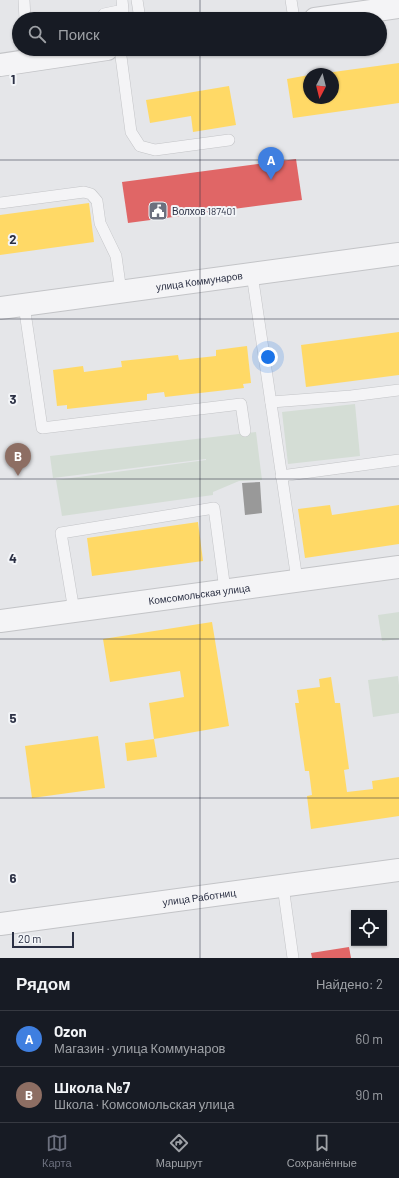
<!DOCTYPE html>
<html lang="ru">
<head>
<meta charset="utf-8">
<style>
  :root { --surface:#171b24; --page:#20242c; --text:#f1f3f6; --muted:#9ea1a6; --line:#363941; --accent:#6c707e }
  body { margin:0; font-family:Barlow,sans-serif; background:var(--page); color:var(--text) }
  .controls { position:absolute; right:12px; bottom:12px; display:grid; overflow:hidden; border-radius:0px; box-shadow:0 1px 3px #0004 }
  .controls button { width:36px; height:36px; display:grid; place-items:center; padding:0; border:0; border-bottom:1px solid var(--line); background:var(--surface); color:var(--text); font:20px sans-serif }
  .compass { position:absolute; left:303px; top:68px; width:36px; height:36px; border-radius:50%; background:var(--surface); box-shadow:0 1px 3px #0004; rotate:187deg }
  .scale { position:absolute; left:12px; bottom:10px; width:62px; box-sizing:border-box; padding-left:4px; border:2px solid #2b3044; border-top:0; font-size:11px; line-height:14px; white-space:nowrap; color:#2b3044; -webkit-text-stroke:3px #f3f5f8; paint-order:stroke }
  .you { position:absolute; left:268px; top:357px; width:14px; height:14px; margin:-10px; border:3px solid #fff; border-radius:50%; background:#1a73e8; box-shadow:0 0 0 6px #1a73e833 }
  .badge { display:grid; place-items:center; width:26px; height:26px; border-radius:50%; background:var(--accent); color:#fff; font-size:13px; font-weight:700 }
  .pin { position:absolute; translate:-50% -33px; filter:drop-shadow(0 1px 2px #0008) }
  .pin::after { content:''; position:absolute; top:21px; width:14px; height:12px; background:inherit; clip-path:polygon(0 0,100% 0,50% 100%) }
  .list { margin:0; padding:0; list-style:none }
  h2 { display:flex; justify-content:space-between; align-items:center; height:52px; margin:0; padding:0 16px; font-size:17px }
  h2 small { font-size:13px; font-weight:400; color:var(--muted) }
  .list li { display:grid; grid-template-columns:26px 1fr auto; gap:12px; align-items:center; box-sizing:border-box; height:56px; padding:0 16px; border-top:1px solid var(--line) }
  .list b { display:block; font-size:15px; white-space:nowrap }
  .list p { margin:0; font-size:13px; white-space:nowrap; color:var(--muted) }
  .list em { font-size:13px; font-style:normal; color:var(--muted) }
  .icon { flex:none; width:22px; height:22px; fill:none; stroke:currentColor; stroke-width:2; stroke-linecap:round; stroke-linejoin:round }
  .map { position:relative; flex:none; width:399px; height:958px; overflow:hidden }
  .search { position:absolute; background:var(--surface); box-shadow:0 1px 3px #0004; left:12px; right:12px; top:12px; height:44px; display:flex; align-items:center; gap:10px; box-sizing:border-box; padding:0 14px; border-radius:22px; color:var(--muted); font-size:15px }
  .sheet { height:164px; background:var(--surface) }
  nav { display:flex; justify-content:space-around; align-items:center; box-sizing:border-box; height:56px; border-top:1px solid var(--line); background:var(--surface); font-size:11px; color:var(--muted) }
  nav a { display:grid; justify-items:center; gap:2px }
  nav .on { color:var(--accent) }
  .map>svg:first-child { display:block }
  .green { fill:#d4ddd5 }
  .homes { fill:#ffd966 }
  .shops { fill:#e06666 }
  .industry { fill:#999 }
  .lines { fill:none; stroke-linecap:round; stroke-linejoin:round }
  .lane-casing { stroke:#c3c4c7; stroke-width:12 }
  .street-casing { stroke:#c3c4c7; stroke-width:24 }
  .lane { stroke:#f4f4f6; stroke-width:11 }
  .street { stroke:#f4f4f6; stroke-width:22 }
  .grid { fill:none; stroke:#2b3044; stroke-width:1; stroke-opacity:0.55 }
  .labels { text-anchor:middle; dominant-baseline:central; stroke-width:4; stroke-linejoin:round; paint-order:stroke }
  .poi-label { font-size:10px; fill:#2b3044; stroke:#f3f5f8; text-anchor:start }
  .street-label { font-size:10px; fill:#2b3044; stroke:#f3f5f8 }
  .grid-label { font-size:13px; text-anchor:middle; font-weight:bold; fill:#2b3044; stroke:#f3f5f8; stroke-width:4; stroke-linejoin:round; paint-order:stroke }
</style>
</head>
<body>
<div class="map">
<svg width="399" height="958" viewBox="0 0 399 958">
  <rect width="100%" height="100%" fill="#e5e6e9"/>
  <g class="green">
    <path d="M355,404L360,456L288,464L282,412Z"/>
    <path d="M256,432L262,480L239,481L213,492V495L62,516L56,480L206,460V459L53,478L50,456Z"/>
    <path d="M399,612V639L382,641L378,615Z"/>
    <path d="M398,676L399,685V713L373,717L368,680Z"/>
  </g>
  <g class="homes">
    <path d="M399,63V103L293,118L287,79L309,75V98H333V74H326V73Z"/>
    <path d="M229,86L236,125L193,132L191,116L150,123L146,100Z"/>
    <path d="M89,203L94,242L0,255V215Z"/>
    <path d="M399,332V375L306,387L301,345Z"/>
    <path d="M247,346L251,383L243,384L244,388L165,397L164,392L147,394V400L67,409V405L57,406L53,370L83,366L84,372L122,367L121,361L178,355L179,360L216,356V350Z"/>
    <path d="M330,505L332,515L399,505V544L305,558L298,509Z"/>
    <path d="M198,522L203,561L92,576L87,538Z"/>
    <path d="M212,622L229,726L154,739L149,703L184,697L180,671L110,682L103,639Z"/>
    <path d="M331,677L335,703H340L349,769L344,770L347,792L373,789L372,781L399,777V816L311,829L307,796L312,795L309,771H305L295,703H299L297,690L320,687L319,679Z"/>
    <path d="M98,736L105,788L32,798L25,746Z"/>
    <path d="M154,739L157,757L127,761L125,743Z"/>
  </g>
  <g class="shops">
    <path d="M296,159L302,200L128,223L122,182Z"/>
    <path d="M349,947L351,958H312L311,953Z"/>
  </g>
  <path class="industry" d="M260,482L262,513L245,515L242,483Z"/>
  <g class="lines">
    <g class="lane-casing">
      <g id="lane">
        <path d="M24,0L25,19"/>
        <path d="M137,0L140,19"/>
        <path d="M291,0L294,19"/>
        <path d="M105,19L104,14L123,10L122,0"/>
        <path d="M120,49L131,132L140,146L155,150L229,140"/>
        <path d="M0,203L84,192L91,194L97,201L100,223L116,256L121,292"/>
        <path d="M252,274L297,580"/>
        <path d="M24,305L42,428L241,404L245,431"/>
        <path d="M271,402L351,396L399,390"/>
        <path d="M281,476L399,460"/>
        <path d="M74,611L61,533L214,508L225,590"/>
        <path d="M283,886L293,958"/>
      </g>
    </g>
    <g class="street-casing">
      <g id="street">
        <path d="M315,19L399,7"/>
        <path d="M0,65L107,49"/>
        <path id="s1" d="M0,308L399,254"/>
        <path id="s2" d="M0,621L399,567"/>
        <path id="s3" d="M0,924L399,870"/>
      </g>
    </g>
    <use href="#lane" class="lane"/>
    <use href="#street" class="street"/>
  </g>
  <path class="grid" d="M200,0V19M200,49V958M0,160H399M0,319H399M0,479H399M0,639H399M0,798H399"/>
  <defs>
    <g id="civic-square" transform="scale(1)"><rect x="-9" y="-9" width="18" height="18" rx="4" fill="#6c707e" stroke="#f3f5f8"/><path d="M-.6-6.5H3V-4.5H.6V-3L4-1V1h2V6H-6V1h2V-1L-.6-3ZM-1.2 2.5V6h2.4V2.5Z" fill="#fff"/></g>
  </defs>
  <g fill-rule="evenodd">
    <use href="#civic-square" x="158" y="211"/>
  </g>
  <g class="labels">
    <g class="poi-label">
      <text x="172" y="211">Волхов 187401</text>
    </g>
    <g class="street-label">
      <text stroke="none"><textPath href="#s1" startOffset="201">улица Коммунаров</textPath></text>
      <text stroke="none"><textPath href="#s2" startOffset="201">Комсомольская улица</textPath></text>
      <text stroke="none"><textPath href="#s3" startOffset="201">улица Работниц</textPath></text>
    </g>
  </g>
  <g class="grid-label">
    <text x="13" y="84">1</text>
    <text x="13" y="244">2</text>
    <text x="13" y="404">3</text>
    <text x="13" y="563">4</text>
    <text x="13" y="723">5</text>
    <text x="13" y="883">6</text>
  </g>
</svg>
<div class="controls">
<button><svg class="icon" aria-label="locate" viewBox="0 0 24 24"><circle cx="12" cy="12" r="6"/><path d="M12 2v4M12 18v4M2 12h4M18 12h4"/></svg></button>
</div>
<svg class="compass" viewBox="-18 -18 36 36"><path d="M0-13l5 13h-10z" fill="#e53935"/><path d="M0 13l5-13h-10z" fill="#9ea1a6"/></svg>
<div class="scale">20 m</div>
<div class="you"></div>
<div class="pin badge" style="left:271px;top:180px;background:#3f7fe0">A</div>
<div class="pin badge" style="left:18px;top:476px;background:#8d6e63">B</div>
<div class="search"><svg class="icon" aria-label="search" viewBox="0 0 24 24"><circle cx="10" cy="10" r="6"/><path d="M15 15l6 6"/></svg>Поиск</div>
</div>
<section class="sheet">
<h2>Рядом<small>Найдено: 2</small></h2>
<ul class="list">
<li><span class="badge" style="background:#3f7fe0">A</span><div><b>Ozon</b><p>Магазин · улица Коммунаров</p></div><em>60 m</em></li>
<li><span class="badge" style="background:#8d6e63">B</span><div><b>Школа №7</b><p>Школа · Комсомольская улица</p></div><em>90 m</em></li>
</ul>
</section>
<nav>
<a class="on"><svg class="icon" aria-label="map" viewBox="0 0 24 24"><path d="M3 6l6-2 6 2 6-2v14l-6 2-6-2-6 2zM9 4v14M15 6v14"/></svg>Карта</a>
<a><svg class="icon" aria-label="directions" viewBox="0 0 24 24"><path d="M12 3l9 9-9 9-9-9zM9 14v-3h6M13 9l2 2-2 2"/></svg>Маршрут</a>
<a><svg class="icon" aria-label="saved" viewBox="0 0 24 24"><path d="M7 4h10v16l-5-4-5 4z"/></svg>Сохранённые</a>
</nav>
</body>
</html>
